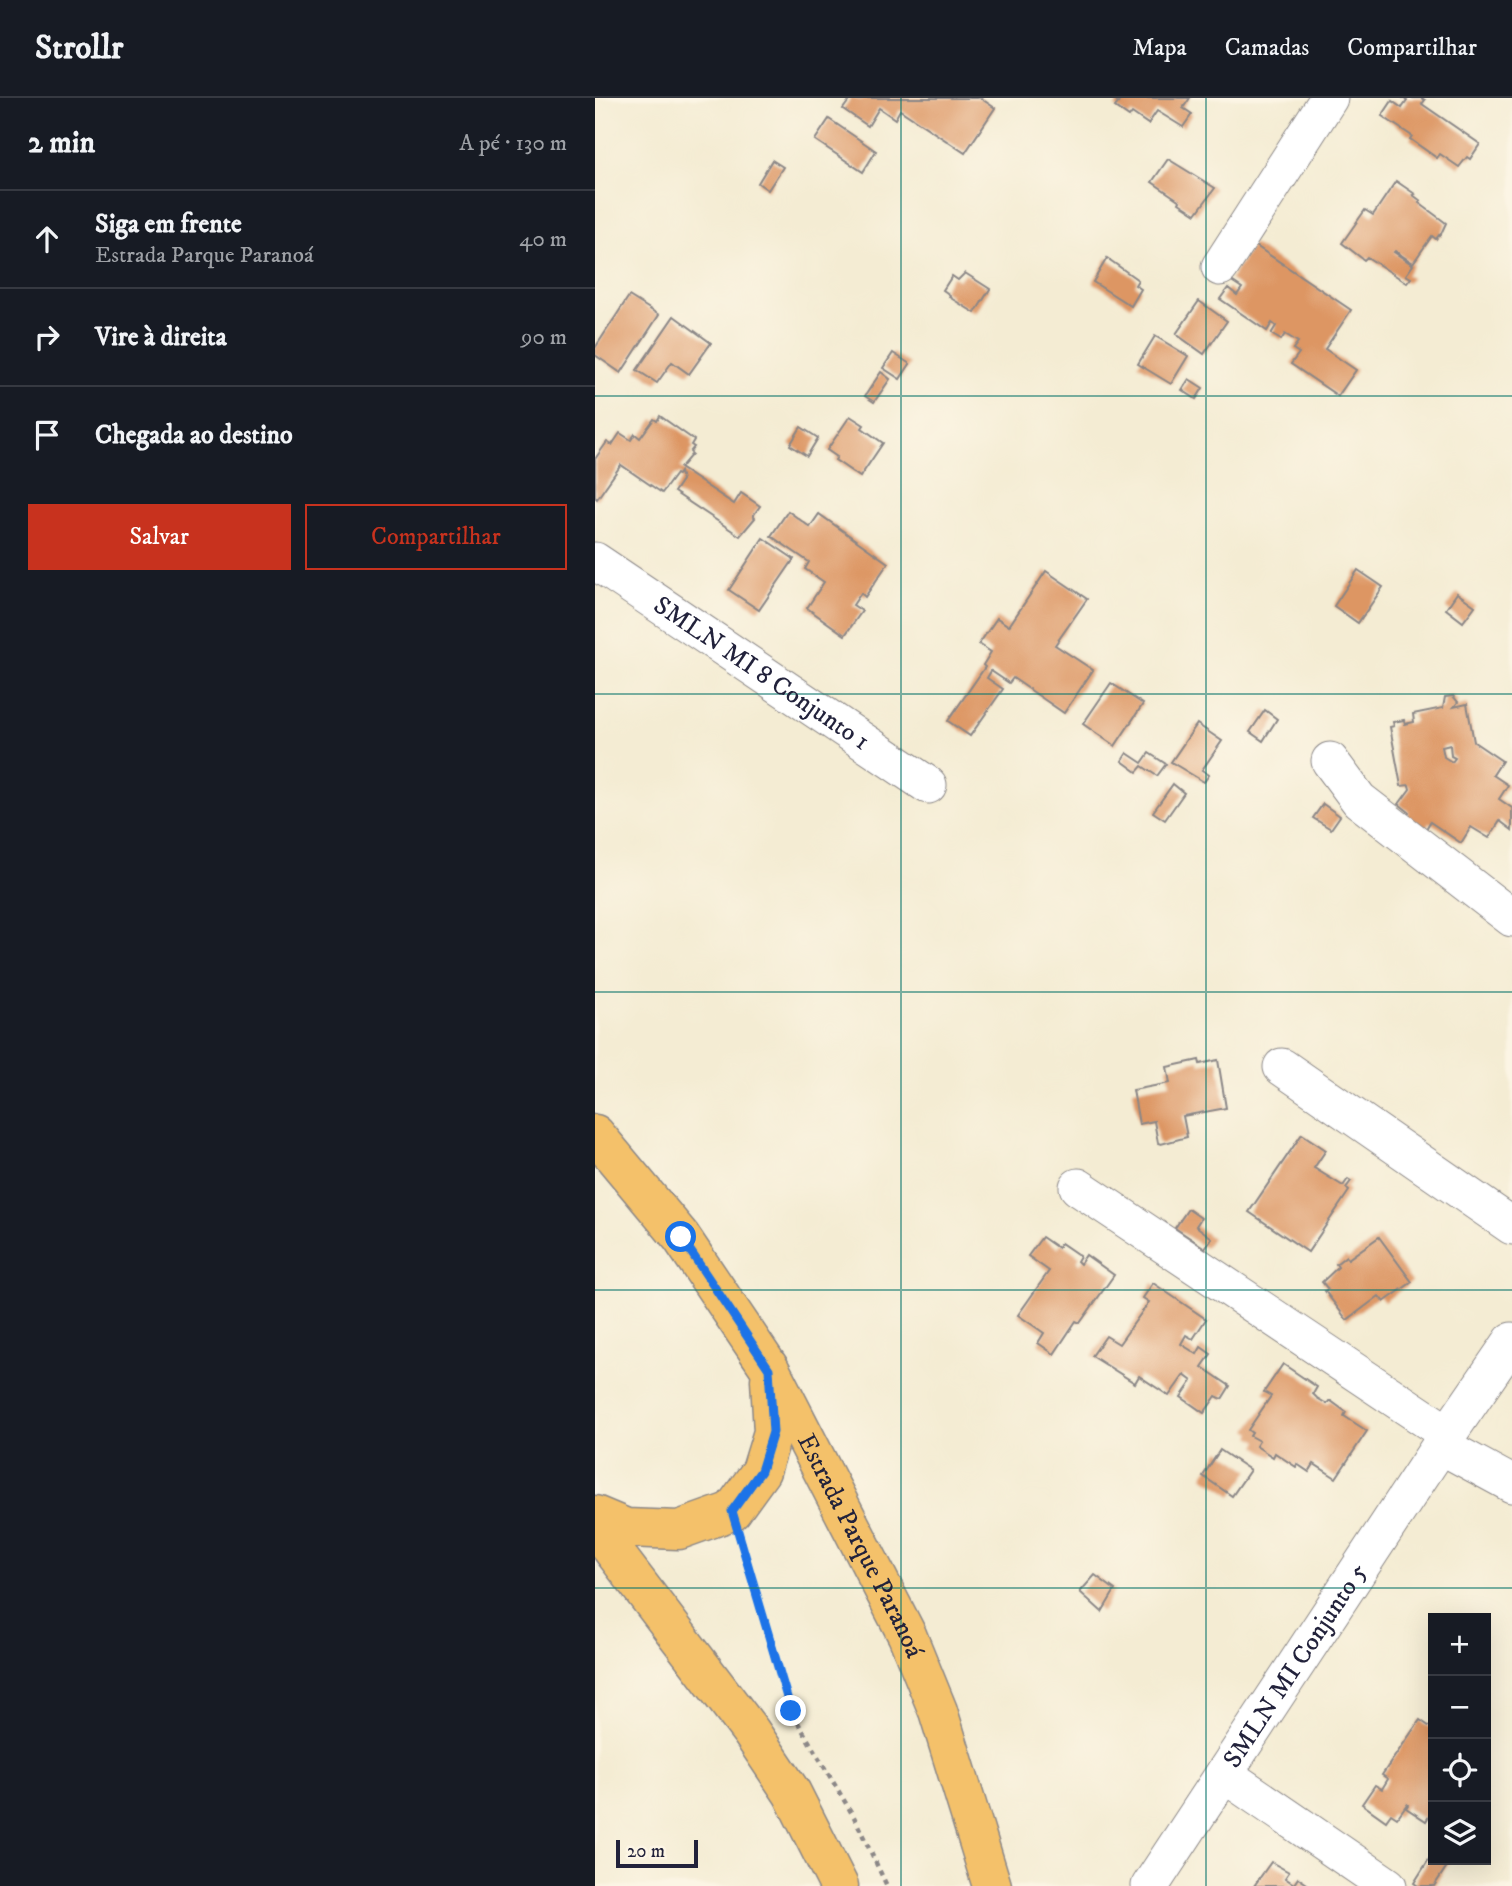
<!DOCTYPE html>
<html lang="pt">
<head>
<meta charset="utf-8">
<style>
  :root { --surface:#171b24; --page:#20242c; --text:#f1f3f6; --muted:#9ea1a6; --line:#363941; --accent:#c8321e }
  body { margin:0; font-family:"IM FELL DW Pica",serif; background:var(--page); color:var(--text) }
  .controls { position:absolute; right:21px; bottom:21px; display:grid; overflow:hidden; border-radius:0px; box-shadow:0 7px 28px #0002 }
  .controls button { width:63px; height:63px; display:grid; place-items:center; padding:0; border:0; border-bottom:2px solid var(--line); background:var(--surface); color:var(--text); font:35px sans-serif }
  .scale { position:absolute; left:21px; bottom:18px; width:82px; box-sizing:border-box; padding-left:7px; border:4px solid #22223b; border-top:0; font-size:19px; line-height:24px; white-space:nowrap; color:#22223b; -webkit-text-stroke:5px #fcf5e5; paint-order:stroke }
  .stop { position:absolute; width:21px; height:21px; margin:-16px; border:5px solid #1a73e8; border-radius:50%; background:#fff }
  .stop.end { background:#1a73e8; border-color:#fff; box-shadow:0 2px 7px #0008 }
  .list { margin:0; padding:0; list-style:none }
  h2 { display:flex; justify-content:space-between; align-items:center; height:91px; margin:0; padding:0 28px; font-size:30px }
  h2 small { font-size:23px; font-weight:400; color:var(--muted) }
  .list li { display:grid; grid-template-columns:46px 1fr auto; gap:21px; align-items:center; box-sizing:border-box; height:98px; padding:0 28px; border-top:2px solid var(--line) }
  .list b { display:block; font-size:26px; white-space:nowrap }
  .list p { margin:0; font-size:23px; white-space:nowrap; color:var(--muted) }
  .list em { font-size:23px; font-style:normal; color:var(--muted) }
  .actions { display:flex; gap:14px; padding:21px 28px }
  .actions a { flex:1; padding:16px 0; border:2px solid var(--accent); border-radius:0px; text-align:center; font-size:24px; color:var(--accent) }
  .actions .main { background:var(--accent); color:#fff }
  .icon { flex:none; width:38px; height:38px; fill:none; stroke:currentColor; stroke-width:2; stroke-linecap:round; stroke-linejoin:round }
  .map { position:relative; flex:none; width:917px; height:1788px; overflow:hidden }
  header { display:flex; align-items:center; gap:42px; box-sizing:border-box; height:98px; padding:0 35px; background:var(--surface); border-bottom:2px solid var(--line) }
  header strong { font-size:33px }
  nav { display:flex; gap:38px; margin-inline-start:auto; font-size:24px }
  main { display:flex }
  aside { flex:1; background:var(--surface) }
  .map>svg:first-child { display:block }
  .building { fill:#dd9664; fill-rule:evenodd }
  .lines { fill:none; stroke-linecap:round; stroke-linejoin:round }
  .minor-casing { stroke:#8b8787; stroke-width:39 }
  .major-casing { stroke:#8b8787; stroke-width:41 }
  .path { stroke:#8b8787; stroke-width:4.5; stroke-dasharray:5 5; stroke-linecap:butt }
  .minor { stroke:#fff; stroke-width:37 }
  .major { stroke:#f4c16a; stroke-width:38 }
  .route { stroke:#1a73e8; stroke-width:9 }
  .grid { fill:none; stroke:#0f766e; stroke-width:2; stroke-opacity:0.55 }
  .labels { text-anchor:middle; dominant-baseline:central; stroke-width:6; stroke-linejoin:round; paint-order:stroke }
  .street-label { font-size:26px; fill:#22223b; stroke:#fcf5e5 }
</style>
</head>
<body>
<header>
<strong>Strollr</strong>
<nav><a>Mapa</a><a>Camadas</a><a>Compartilhar</a></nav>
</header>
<main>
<aside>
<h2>2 min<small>A pé · 130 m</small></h2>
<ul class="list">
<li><svg class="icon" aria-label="ahead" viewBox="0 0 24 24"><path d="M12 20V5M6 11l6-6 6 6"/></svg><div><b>Siga em frente</b><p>Estrada Parque Paranoá</p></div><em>40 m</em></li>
<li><svg class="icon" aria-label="right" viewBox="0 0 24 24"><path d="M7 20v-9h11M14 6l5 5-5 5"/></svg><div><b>Vire à direita</b></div><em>90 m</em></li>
<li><svg class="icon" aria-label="arrive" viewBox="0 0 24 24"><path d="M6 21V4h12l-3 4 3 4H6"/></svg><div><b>Chegada ao destino</b></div></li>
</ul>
<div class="actions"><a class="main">Salvar</a><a>Compartilhar</a></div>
</aside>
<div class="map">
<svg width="917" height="1788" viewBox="0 0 917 1788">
  <rect width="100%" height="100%" fill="#fcf5e5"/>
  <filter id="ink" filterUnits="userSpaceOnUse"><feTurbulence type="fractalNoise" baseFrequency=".0143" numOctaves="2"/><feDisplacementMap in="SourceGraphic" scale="14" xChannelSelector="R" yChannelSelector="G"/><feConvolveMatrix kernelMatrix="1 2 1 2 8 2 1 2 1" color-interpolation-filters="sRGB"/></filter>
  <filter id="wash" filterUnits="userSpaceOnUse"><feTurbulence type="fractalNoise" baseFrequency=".00686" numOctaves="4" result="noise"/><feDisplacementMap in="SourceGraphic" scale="28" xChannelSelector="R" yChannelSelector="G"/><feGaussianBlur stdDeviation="1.57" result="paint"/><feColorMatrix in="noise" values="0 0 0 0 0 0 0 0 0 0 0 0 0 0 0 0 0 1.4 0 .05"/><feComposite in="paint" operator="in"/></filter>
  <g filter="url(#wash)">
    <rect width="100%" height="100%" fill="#f4ecd3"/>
    <g id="blocks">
      <g class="building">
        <path d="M256,0L266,2L268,0H385L400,10L370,55L305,12L300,21L284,10L273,28L248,11Z"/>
        <path d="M522,0H595L588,10L597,16L588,29L562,13L553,26L537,15L534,19L520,9L524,4L520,2Z"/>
        <path d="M808,0H826L830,2L827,6L885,46L875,61L872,59L864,69L845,56L842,60L815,41L817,38L787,18L797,3L807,10L812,3Z"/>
        <path d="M234,21L281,53L268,74L220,42Z"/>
        <path d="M573,61L620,90L601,116L584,105L585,103L557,84Z"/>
        <path d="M177,62L188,69L173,92L163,85Z"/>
        <path d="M801,83L820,96L818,97L826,103L824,105L851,125L845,138L844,137L841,141L837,138L818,165L800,153L799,154L818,167L811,177L816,180L812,185L772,159L769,162L747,145L770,112L778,117Z"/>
        <path d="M658,146L756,212L730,251L761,272L743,298L696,266L704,255L698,251L703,244L690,236L686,242L676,236L681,228L677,225L672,233L625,201L633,190L642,197L647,190L635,182Z"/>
        <path d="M512,160L543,182L540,187L546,191L536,208L498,184Z"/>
        <path d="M370,175L395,191L380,215L354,199L355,197L348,192L357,178L363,182Z"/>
        <path d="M34,198L64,217L26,275L0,257V250Z"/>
        <path d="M604,203L632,223L609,256L581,236Z"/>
        <path d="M79,218L116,245L94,276L77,264L62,285L42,272Z"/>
        <path d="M560,238L593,258L576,286L543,266Z"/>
        <path d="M298,255L315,266L305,281L288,270Z"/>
        <path d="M286,274L295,281L279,304L270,298Z"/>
        <path d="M594,281L608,290L601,301L587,292Z"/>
        <path d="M65,318L99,342L96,347L99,349L95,354L97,356L85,370L139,406L146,395L165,408L158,418L160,420L145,438L79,394L87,382L85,374L83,377L81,376L67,395L26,367L2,401L0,399V361L12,344L17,347L25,335L36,342L40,336L45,340L59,321L62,323Z"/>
        <path d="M255,318L269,327L267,330L288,345L265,379L240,362L242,359L232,352Z"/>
        <path d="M206,329L223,340L212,358L195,347Z"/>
        <path d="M193,413L215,429L224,416L293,465L270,499L266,495L258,507L267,513L250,537L212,510L229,484L210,471L214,464L176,438Z"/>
        <path d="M168,440L199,461L164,512L134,492Z"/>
        <path d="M763,472L788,489L763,525L739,508Z"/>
        <path d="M451,473L492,501L460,547L498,572L469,615L418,580L414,585L396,573L392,580L408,591L375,638L353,623L390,569L388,567L396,554L384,546L402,520L414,528Z"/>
        <path d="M862,495L880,508L868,524L851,511Z"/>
        <path d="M516,585L548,606L520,648L488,626Z"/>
        <path d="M858,598L863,604L859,609L872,606L879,644L907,663L898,677L913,687L904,701L917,710V732L905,723L894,740L876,729L866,745L835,724L831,731L812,718L814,714L804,706L815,691L814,687L806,688L795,629L799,628L798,624L809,622L810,626L819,624L818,616L848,610L850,599ZM855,647L856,658L860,660L857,664L849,659L847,649Z"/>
        <path d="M670,612L682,621L668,643L655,634Z"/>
        <path d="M602,626L627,643L607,672L614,677L609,684L576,664Z"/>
        <path d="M532,655L547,665L554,655L571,666L562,678L547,668L542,674L527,663Z"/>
        <path d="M578,686L589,695L570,722L558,714Z"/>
        <path d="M728,706L745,718L736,731L718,720Z"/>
        <path d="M604,962L605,966L623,962L631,1010L588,1018L592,1039L566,1046L563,1045L559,1023L544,1026L538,992L575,985L572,969Z"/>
        <path d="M707,1036L731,1052L719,1070L748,1088L753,1081L756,1083L751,1090L754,1093L713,1154L654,1114Z"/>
        <path d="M593,1111L606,1120L601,1128L617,1140L610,1150L580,1130Z"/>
        <path d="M447,1139L463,1150L466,1145L485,1158L482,1163L485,1166L491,1157L519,1177L485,1225L481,1223L459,1256L443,1245L449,1235L423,1217L454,1173L433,1158Z"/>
        <path d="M784,1139L817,1184L789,1204L784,1198L752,1222L730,1193L733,1191L727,1184L743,1169L741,1166L751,1158L753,1161Z"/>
        <path d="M558,1185L611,1221L598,1241L591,1237L586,1246L602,1256L606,1249L616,1256L607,1269L635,1288L627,1301L621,1298L609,1315L586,1299L597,1283L589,1277L574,1298L544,1278L540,1285L497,1258L511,1238L524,1246L554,1204L548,1200Z"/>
        <path d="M688,1266L722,1289L718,1296L722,1300L732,1306L734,1303H736L751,1314L749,1318L772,1333L741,1380L719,1366L714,1374L702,1366L701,1369L680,1355L678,1359L661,1348L664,1343L655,1338L657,1335L653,1332L676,1298L669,1294Z"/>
        <path d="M625,1352L655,1372L637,1398L608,1378Z"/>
        <path d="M500,1477L520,1492L507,1514L485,1494Z"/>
        <path d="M825,1622L838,1631V1712L831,1723L811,1710L813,1707L812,1706L802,1720L796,1716L791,1723L767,1706L780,1687L787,1691L793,1681L787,1677Z"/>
        <path d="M838,1755V1762H856L839,1788H823L819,1785Z"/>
        <path d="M676,1764L694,1774L690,1780L699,1786L703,1780L715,1788H659Z"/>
      </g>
    </g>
  </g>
  <g filter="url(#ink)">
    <use href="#blocks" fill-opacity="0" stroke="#8b8787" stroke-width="2"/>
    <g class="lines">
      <g class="minor-casing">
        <g id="minor">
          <path d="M625,169L734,0"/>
          <path id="s1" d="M0,463L333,687"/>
          <path d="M735,663L764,702L917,820"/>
          <path d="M687,969L917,1128"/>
          <path d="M483,1089L853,1336"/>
          <path d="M845,1347L917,1386"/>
          <path d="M629,1676L793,1788"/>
          <path id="s2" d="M555,1788L853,1336L917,1243"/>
        </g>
      </g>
      <g class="major-casing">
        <g id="major">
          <path id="s3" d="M0,1036L86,1139L175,1271L312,1537L343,1613L397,1788"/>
          <path d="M0,1417L31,1430L84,1432L137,1413L166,1373L178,1334L175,1282"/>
          <path d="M0,1429L156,1634L197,1695L244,1788"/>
        </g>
      </g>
      <path class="path" d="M146,1443L196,1613L259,1719L292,1788"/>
      <use href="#minor" class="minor"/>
      <use href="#major" class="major"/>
    </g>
  </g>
  <g class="lines" filter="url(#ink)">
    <path class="route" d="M86,1139L174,1271L178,1334L166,1373L137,1413L196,1613"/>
  </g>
  <path class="grid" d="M306,0V1788M611,0V1788M0,298H917M0,596H917M0,894H917M0,1192H917M0,1490H917"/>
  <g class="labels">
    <g class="street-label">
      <text stroke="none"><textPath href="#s1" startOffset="201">SMLN MI 8 Conjunto 1</textPath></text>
      <text stroke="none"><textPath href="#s3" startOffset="492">Estrada Parque Paranoá</textPath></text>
      <text stroke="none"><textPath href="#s2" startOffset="264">SMLN MI Conjunto 5</textPath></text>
    </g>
  </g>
</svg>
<div class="controls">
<button>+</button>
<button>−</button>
<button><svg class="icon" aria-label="locate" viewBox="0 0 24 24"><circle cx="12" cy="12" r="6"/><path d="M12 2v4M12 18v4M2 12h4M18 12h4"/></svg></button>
<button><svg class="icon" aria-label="layers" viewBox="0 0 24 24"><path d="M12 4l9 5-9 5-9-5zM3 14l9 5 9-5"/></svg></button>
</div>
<div class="scale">20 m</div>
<div class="stop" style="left:86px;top:1139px"></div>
<div class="stop end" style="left:196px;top:1613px"></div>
</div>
</main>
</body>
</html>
